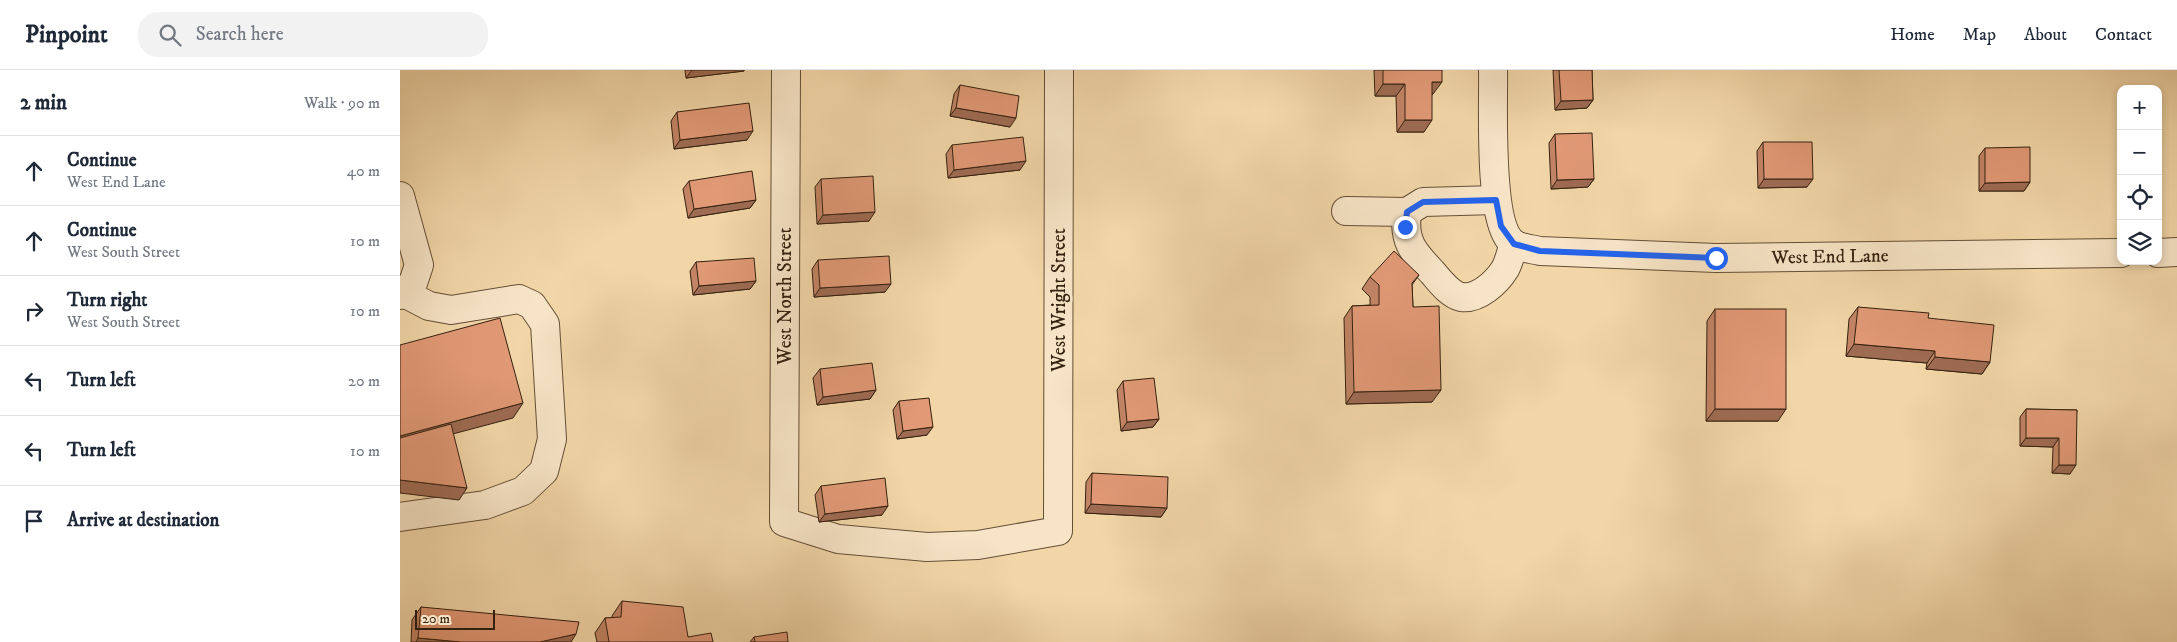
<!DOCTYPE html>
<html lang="en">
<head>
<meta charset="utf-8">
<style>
  :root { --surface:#fff; --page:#f2f2f3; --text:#1f2937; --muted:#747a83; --line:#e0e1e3 }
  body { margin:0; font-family:"IM FELL DW Pica",serif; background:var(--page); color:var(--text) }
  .controls { position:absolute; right:15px; top:15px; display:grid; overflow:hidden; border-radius:10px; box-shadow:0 2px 8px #0003 }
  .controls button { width:45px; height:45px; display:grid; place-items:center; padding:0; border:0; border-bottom:1px solid var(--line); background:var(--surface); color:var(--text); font:25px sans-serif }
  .scale { position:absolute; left:15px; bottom:12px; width:80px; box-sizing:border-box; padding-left:5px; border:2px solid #342110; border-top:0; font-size:14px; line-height:18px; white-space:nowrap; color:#342110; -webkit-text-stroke:4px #f7e4c6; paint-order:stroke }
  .stop { position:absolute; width:15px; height:15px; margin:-11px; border:4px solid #2563eb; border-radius:50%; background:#fff }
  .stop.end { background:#2563eb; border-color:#fff; box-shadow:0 1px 5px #0008 }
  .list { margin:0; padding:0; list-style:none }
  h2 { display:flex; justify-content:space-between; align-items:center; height:65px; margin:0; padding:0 20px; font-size:21px }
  h2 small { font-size:16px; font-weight:400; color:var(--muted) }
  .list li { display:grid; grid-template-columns:32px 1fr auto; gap:15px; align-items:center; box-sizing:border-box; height:70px; padding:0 20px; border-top:1px solid var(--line) }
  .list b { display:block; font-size:19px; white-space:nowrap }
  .list p { margin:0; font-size:16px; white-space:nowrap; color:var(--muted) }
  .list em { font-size:16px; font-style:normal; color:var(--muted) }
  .icon { flex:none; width:28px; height:28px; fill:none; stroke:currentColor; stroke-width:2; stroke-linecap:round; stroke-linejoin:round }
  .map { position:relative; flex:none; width:1777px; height:572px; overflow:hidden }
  header { display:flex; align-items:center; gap:30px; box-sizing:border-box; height:70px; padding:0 25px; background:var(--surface); border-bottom:1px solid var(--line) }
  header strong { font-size:24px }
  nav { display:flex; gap:28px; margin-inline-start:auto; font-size:18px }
  .search { width:350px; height:45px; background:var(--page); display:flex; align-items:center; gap:12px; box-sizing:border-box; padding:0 18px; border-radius:20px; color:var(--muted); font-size:19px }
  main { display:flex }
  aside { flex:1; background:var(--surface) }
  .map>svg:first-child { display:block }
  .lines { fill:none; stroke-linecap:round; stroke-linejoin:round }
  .minor-casing { stroke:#644e36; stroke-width:30 }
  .minor { stroke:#f7e4c6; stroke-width:28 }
  .wall { fill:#c28465; stroke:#342110 }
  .shaded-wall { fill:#9e6b53; stroke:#342110 }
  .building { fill:#e19976; stroke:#342110 }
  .route { stroke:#2563eb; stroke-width:6 }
  .labels { text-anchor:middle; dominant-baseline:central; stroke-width:5; stroke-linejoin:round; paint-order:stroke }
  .street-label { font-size:19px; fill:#342110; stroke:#f7e4c6 }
</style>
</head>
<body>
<header>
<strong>Pinpoint</strong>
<div class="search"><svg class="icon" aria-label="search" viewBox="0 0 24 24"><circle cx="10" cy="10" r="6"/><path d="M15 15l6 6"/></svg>Search here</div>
<nav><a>Home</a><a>Map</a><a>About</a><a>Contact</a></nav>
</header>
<main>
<aside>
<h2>2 min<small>Walk · 90 m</small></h2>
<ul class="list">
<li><svg class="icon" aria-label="ahead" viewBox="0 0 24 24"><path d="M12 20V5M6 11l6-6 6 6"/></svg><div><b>Continue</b><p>West End Lane</p></div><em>40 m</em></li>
<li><svg class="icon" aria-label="ahead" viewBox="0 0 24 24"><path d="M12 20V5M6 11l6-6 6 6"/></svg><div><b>Continue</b><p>West South Street</p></div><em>10 m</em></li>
<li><svg class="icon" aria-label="right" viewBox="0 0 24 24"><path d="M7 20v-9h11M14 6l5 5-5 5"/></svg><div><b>Turn right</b><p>West South Street</p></div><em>10 m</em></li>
<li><svg class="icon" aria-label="left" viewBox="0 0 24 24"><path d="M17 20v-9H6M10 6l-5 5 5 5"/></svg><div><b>Turn left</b></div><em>20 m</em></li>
<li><svg class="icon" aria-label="left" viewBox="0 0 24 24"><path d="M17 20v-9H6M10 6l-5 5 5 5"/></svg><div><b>Turn left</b></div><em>10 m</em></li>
<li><svg class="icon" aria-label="arrive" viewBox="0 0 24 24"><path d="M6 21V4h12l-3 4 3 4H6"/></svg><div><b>Arrive at destination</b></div></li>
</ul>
</aside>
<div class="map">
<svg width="1777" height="572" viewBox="0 0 1777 572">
  <rect width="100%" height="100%" fill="#f2d6a8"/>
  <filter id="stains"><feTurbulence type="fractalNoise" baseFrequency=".004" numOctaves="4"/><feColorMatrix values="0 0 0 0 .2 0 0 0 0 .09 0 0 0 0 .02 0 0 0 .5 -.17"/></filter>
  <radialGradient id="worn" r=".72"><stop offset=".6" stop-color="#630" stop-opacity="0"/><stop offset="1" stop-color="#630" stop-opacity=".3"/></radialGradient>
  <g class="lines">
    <g class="minor-casing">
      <g id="minor">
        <path d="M386,0L384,452L438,469L527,477L578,475L658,461L659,0"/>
        <path d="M1093,0C1094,34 1087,155 1114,174C1120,178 1132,179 1140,181L1316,188L1721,183"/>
        <path d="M0,126L19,195L13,213L0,225"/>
        <path d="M946,141L1007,142L1023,132L1096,130"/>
        <path d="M1007,142C1003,171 1013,182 1032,202C1040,211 1049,224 1061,227C1078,230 1097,212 1105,199C1109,192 1111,182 1114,174"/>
        <path d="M1758,183L1777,182"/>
        <path d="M0,447L85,435L123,421L144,401L152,369L145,254L132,235L119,229L51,240L29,236L4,223"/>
      </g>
    </g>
    <use href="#minor" class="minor"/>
  </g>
  <g class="wall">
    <path d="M285,0H344V1L286,8Z"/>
    <path d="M974,0H1042L1033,24H1032L1024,62H997L996,26H975Z"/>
    <path d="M1153,0H1192L1193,30L1187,38L1155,40Z"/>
    <path d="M560,15L610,57L550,46L554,24Z"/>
    <path d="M277,42L347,70L274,79L271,51Z"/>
    <path d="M1155,64L1194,109L1188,117L1151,119L1149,73Z"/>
    <path d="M1363,72L1407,117L1358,118L1357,81Z"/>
    <path d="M552,75L620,100L548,108L546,84Z"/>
    <path d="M1585,78L1630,112L1624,121H1579V86Z"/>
    <path d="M421,109L469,151L417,154L415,117Z"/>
    <path d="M289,111L356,130L350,138L288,148L283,119Z"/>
    <path d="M418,190L485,222L414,227L412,199Z"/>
    <path d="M296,192L356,211L350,219L293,225L290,201Z"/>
    <path d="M1019,205L1012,215L1013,237L1032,332L946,334L944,248L952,236L970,235V227L962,219L970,207Z"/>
    <path d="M1458,237L1528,248L1590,292L1582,304L1526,299L1527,293L1446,286L1449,249Z"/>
    <path d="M1315,239L1378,351H1306L1307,251Z"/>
    <path d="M420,299L476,320L470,329L417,335L413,308Z"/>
    <path d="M723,311L759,349L753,357L721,361L717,320Z"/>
    <path d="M499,331L527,365L497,369L493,340Z"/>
    <path d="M1626,339L1677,340L1670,404L1652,403L1653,377L1620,376V347Z"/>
    <path d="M692,403L767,438L761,447L685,443L686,412Z"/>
    <path d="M421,416L482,445L419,452L415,425Z"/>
    <path d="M222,531L288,567L313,572H197L195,563L205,548H212V546Z"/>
    <path d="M21,537L171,572H11L12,550Z"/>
    <path d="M354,567L388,572H350Z"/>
  </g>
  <g class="shaded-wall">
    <path d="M292,0H344V1L286,8Z"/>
    <path d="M1032,12H1042L1033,24H1023Z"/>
    <path d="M983,14H1005L996,26H975Z"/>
    <path d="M1193,30L1187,38L1155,40L1161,31Z"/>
    <path d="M556,38L616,48L610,57L550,46Z"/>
    <path d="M1005,50H1032L1024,62H997Z"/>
    <path d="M353,61L347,70L274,79L280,70Z"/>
    <path d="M626,91L620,100L548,108L554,100Z"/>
    <path d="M1194,109L1188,117L1151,119L1157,110Z"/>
    <path d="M1364,109H1413L1407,117L1358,118Z"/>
    <path d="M1630,112L1624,121H1579L1585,113Z"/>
    <path d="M356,130L350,138L288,148L294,139Z"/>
    <path d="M475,142L469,151L417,154L423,145Z"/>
    <path d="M356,211L350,219L293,225L299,216Z"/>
    <path d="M491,214L485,222L414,227L420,218Z"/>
    <path d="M1454,274L1535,281L1527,293L1446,286Z"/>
    <path d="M1535,287L1590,292L1582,304L1526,299Z"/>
    <path d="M476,320L470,329L417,335L423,327Z"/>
    <path d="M1041,320L1032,332L946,334L954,322Z"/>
    <path d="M123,333L113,348L0,378V366Z"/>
    <path d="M1315,339H1386L1378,351H1306Z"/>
    <path d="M759,349L753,357L721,361L727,352Z"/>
    <path d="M533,357L527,365L497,369L503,361Z"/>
    <path d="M1626,368H1659L1653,377L1620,376Z"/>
    <path d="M1659,395H1676L1670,404L1652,403Z"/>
    <path d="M0,410L67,418L59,430L0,423Z"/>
    <path d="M691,434L767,438L761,447L685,443Z"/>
    <path d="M488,436L482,445L419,452L425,444Z"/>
    <path d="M176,564L171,572H139L140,571Z"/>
    <path d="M18,568L61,572H16Z"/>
  </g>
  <g class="building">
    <path d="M983,0H1042V12H1032V50H1005V14H983Z"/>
    <path d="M1159,0H1192L1193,30L1161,31Z"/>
    <path d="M560,15L619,26L616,48L556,38Z"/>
    <path d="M349,33L353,61L280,70L277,42Z"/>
    <path d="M1192,63L1194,109L1157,110L1155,64Z"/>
    <path d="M623,67L626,91L554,100L552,75Z"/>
    <path d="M1363,72H1412L1413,109H1364Z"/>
    <path d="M1630,77V112L1585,113V78Z"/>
    <path d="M352,101L356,130L294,139L289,111Z"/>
    <path d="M473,106L475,142L423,145L421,109Z"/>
    <path d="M994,181L1019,205L1012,213L1013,237L1039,236L1041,320L954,322L952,236L979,235V215L970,207Z"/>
    <path d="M489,186L491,214L420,218L418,190Z"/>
    <path d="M354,188L356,211L299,216L296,192Z"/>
    <path d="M1458,237L1529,243L1528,248L1594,255L1590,292L1535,287V281L1454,274Z"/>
    <rect x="1315" y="239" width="71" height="100"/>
    <path d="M100,248L123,333L0,366V275Z"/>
    <path d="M472,293L476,320L423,327L420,299Z"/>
    <path d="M754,308L759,349L727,352L723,311Z"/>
    <path d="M529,328L533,357L503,361L499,331Z"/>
    <path d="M1626,339L1677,340L1676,395H1659V368H1626Z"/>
    <path d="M51,354L67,418L0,410V368Z"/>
    <path d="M692,403L768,407L767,438L691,434Z"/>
    <path d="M485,408L488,436L425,444L421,416Z"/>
    <path d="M222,531L283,537L288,567L311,563L313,572H209L205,548L221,547Z"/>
    <path d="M21,537L179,552L176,564L140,572H61L18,568Z"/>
    <path d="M387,562L388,572H355L354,567Z"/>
  </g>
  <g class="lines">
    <path class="route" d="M1005,157L1007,142L1023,132L1096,130L1101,156L1114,174L1140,181L1316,188"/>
  </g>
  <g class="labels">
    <g class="street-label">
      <text transform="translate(1430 187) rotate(-1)">West End Lane</text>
      <text transform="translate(385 226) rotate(-90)">West North Street</text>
      <text transform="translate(659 230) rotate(-90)">West Wright Street</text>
    </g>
  </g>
  <rect width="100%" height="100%" filter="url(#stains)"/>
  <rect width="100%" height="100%" fill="url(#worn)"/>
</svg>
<div class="controls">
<button>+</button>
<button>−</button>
<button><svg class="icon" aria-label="locate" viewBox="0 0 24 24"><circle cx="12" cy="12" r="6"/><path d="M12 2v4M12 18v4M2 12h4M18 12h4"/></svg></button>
<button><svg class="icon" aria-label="layers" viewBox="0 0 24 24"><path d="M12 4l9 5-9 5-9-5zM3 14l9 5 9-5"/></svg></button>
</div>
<div class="scale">20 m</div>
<div class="stop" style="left:1316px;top:188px"></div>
<div class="stop end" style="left:1005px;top:157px"></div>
</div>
</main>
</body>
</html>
